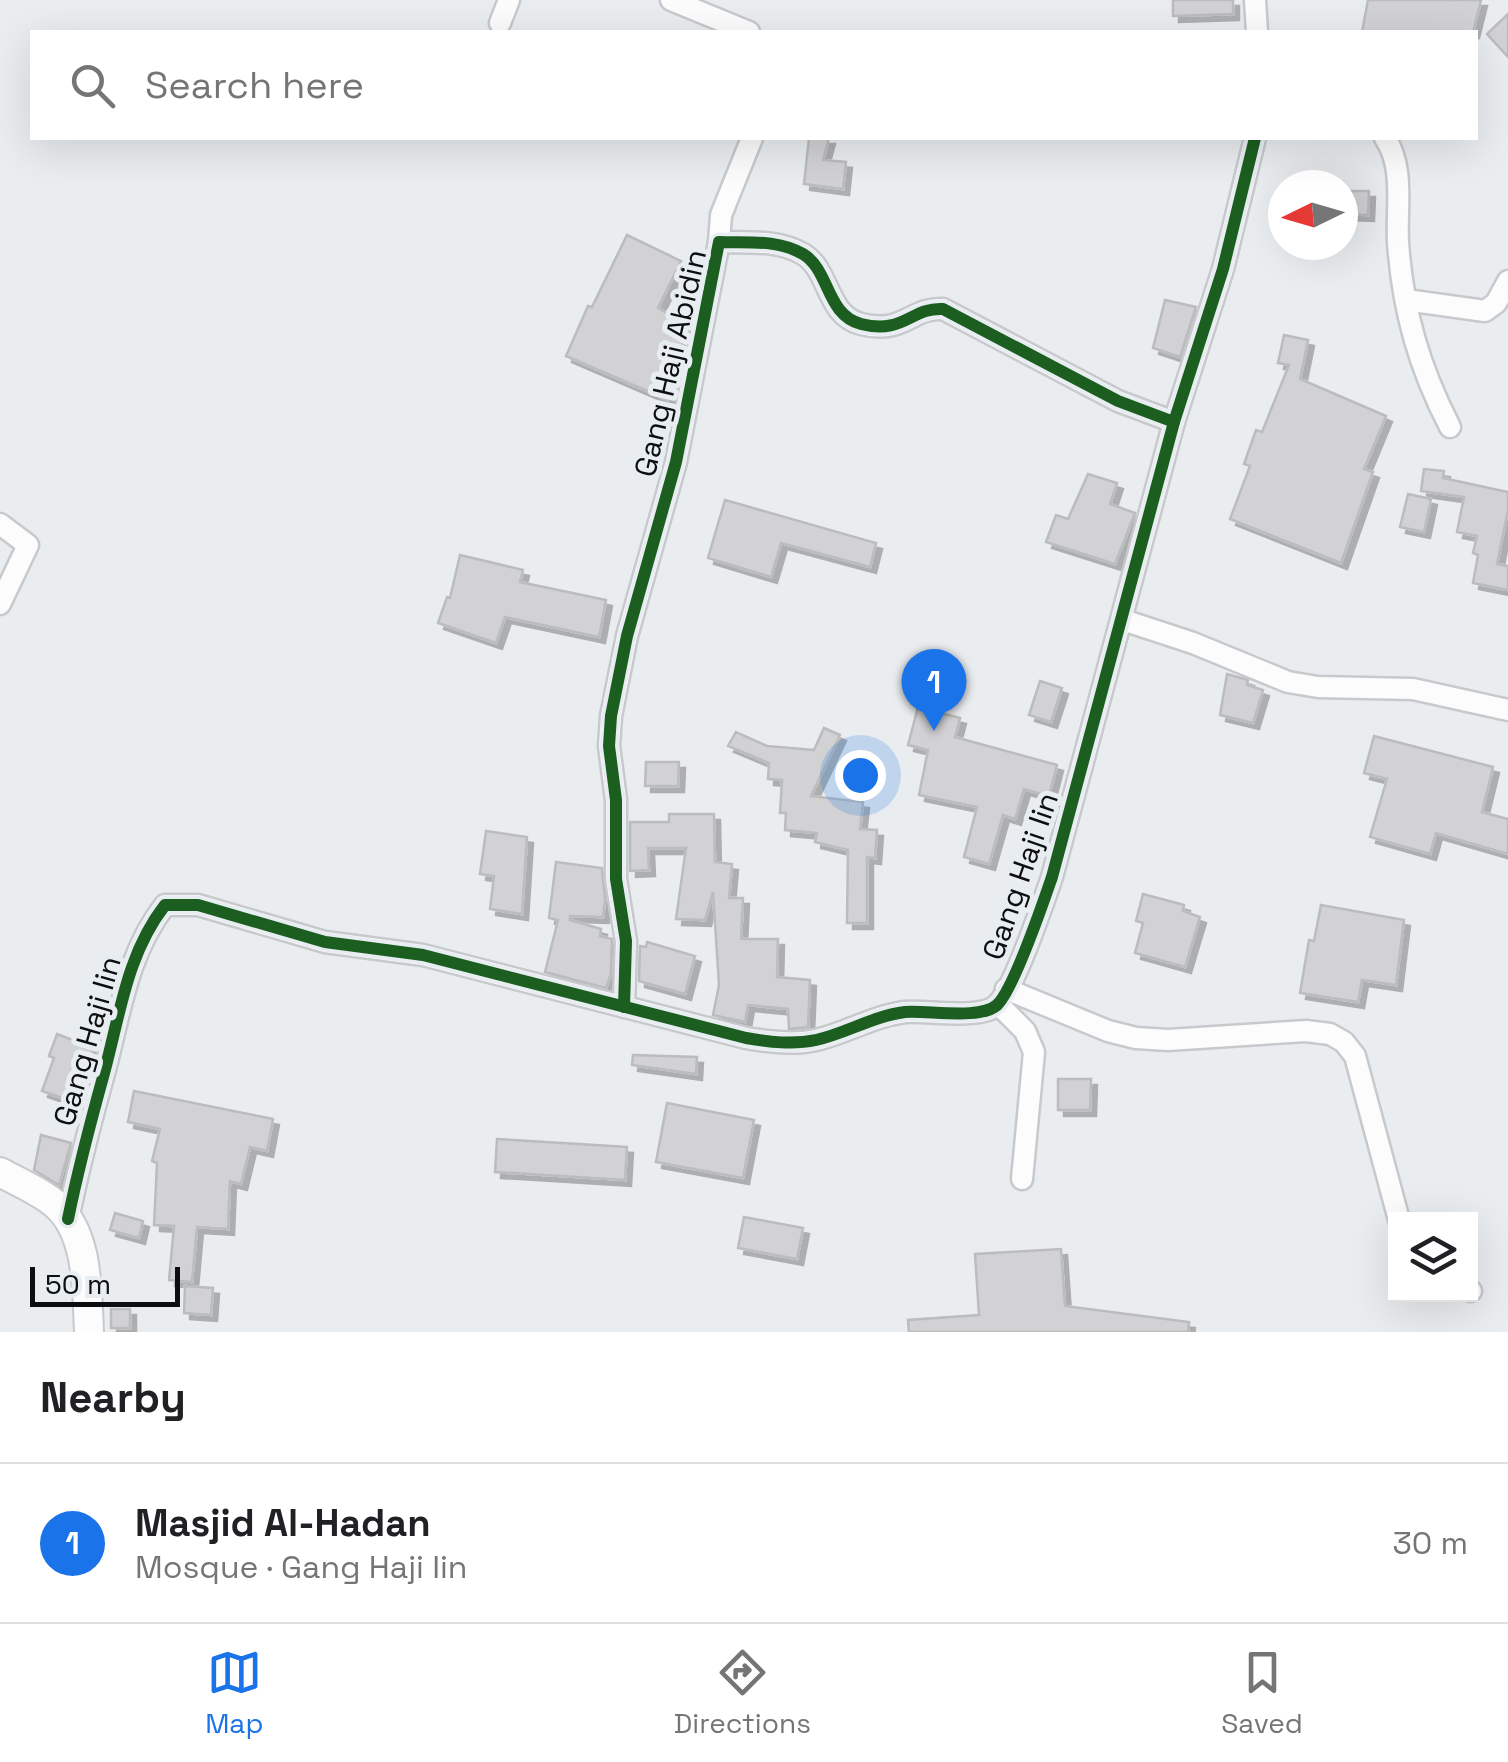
<!DOCTYPE html>
<html lang="en">
<head>
<meta charset="utf-8">
<style>
  :root { --surface:#fff; --page:#f6f6f6; --text:#202124; --muted:#757577; --line:#e0e0e0; --accent:#1a73e8 }
  body { margin:0; font-family:"Space Grotesk",sans-serif; background:var(--page); color:var(--text) }
  .controls { position:absolute; right:30px; bottom:30px; display:grid; overflow:hidden; border-radius:0px; box-shadow:0 10px 40px #0002 }
  .controls button { width:90px; height:90px; display:grid; place-items:center; padding:0; border:0; border-bottom:2px solid var(--line); background:var(--surface); color:var(--text); font:50px sans-serif }
  .compass { position:absolute; left:1268px; top:170px; width:90px; height:90px; border-radius:50%; background:var(--surface); box-shadow:0 10px 40px #0002; rotate:265deg }
  .scale { position:absolute; left:30px; bottom:25px; width:150px; box-sizing:border-box; padding-left:10px; border:5px solid #0c0e10; border-top:0; font-size:28px; line-height:35px; white-space:nowrap; color:#0c0e10; -webkit-text-stroke:8px #e8edf2; paint-order:stroke }
  .you { position:absolute; left:860px; top:775px; width:35px; height:35px; margin:-25px; border:8px solid #fff; border-radius:50%; background:#1a73e8; box-shadow:0 0 0 15px #1a73e833 }
  .badge { display:grid; place-items:center; width:65px; height:65px; border-radius:50%; background:var(--accent); color:#fff; font-size:32px; font-weight:700 }
  .pin { position:absolute; translate:-50% -82px; filter:drop-shadow(0 2px 5px #0008) }
  .pin::after { content:''; position:absolute; top:52px; width:35px; height:30px; background:inherit; clip-path:polygon(0 0,100% 0,50% 100%) }
  .list { margin:0; padding:0; list-style:none }
  h2 { display:flex; justify-content:space-between; align-items:center; height:130px; margin:0; padding:0 40px; font-size:42px }
  h2 small { font-size:32px; font-weight:400; color:var(--muted) }
  .list li { display:grid; grid-template-columns:65px 1fr auto; gap:30px; align-items:center; box-sizing:border-box; height:160px; padding:0 40px; border-top:2px solid var(--line) }
  .list b { display:block; font-size:38px; white-space:nowrap }
  .list p { margin:0; font-size:32px; white-space:nowrap; color:var(--muted) }
  .list em { font-size:32px; font-style:normal; color:var(--muted) }
  .icon { flex:none; width:55px; height:55px; fill:none; stroke:currentColor; stroke-width:2; stroke-linecap:round; stroke-linejoin:round }
  .map { position:relative; flex:none; width:1508px; height:1332px; overflow:hidden }
  .search { position:absolute; background:var(--surface); box-shadow:0 10px 40px #0002; left:30px; right:30px; top:30px; height:110px; display:flex; align-items:center; gap:25px; box-sizing:border-box; padding:0 35px; border-radius:0px; color:var(--muted); font-size:38px }
  .sheet { height:290px; background:var(--surface) }
  nav { display:flex; justify-content:space-around; align-items:center; box-sizing:border-box; height:140px; border-top:2px solid var(--line); background:var(--surface); font-size:28px; color:var(--muted) }
  nav a { display:grid; justify-items:center; gap:5px }
  nav .on { color:var(--accent) }
  .map>svg:first-child { display:block }
  .building { fill:#d2d2d4; stroke:#bbbcbd; stroke-width:2.5; filter:url(#shadow) }
  .lines { fill:none; stroke-linecap:round; stroke-linejoin:round }
  .street-casing { stroke:#c7c9cc; stroke-width:25 }
  .secondary-casing { stroke:#c7c9cc; stroke-width:32 }
  .street { stroke:#fcfcfd; stroke-width:20 }
  .secondary { stroke:#fcfcfd; stroke-width:28 }
  .cycleway-casing { stroke:#e8edf2; stroke-width:19 }
  .cycleway { stroke:#1b5e20; stroke-width:12 }
  .labels { text-anchor:middle; dominant-baseline:central; stroke-width:10; stroke-linejoin:round; paint-order:stroke }
  .street-label { font-size:30px; fill:#0c0e10; stroke:#e8edf2 }
</style>
</head>
<body>
<div class="map">
<svg width="1508" height="1332" viewBox="0 0 1508 1332">
  <defs>
    <filter id="shadow"><feDropShadow dx="6" dy="6" stdDeviation="0" flood-color="#0004"/></filter>
  </defs>
  <rect width="100%" height="100%" fill="#eaedf0"/>
  <g class="building">
    <path d="M1173,0H1233V14L1173,16Z"/>
    <path d="M1368,0H1481L1473,32H1362Z"/>
    <path d="M1508,14V57L1487,34Z"/>
    <path d="M809,138H829L823,160L846,162L843,189L804,184Z"/>
    <path d="M1343,191H1369L1368,215L1343,214Z"/>
    <path d="M627,235L681,261L658,308L689,326L686,337L666,374L677,378L668,400L566,356L588,306L592,307Z"/>
    <path d="M1165,300L1196,307L1180,357L1153,348Z"/>
    <path d="M1284,335L1308,340L1300,379L1386,416L1364,469L1373,472L1341,563L1230,519L1250,466L1244,464L1256,430L1262,432L1289,365L1278,363Z"/>
    <path d="M1424,469L1444,471L1443,478L1508,492V510L1497,564L1508,566V590L1473,583L1478,555L1473,553L1477,536L1457,532L1464,497L1421,491Z"/>
    <path d="M1088,474L1117,483L1110,504L1135,513L1115,564L1046,542L1056,515L1068,519Z"/>
    <path d="M1408,494L1431,499L1424,532L1400,527Z"/>
    <path d="M725,500L876,543L870,567L781,543L771,577L708,558Z"/>
    <path d="M460,555L523,570L520,582L606,600L599,637L505,617L496,643L438,623L447,597L450,598Z"/>
    <path d="M1227,674L1248,680L1247,685L1263,690L1253,723L1220,715Z"/>
    <path d="M1040,681L1062,688L1051,722L1029,715Z"/>
    <path d="M918,707L960,718L955,737L1057,765L1049,796L1024,789L1015,819L1003,815L989,864L964,857L977,807L919,795L928,750L908,745Z"/>
    <path d="M824,728L840,735L811,796L863,802L860,829L877,830L875,858L867,857V923H847L848,850L815,842L817,833L785,830L786,813H780L782,780L768,779L769,763L728,746L736,732L767,746L814,750Z"/>
    <path d="M1374,736L1493,767L1482,812L1508,819V854L1436,833L1430,854L1370,837L1387,779L1364,773Z"/>
    <path d="M646,762H679L678,786H645Z"/>
    <path d="M669,814H714L715,862L732,864L729,898H743L741,939H778L777,977L810,980L808,1027L789,1029L788,1009L748,1005L745,1022L713,1015L719,985L713,892L705,920L676,919L686,848H648L649,870L630,871V822H669Z"/>
    <path d="M486,831L527,837L522,914L490,909L494,876L480,874Z"/>
    <path d="M556,862L602,868L605,900L603,917L570,916V920L601,929L600,936L612,939L611,974L606,988L545,972L558,920L549,918Z"/>
    <path d="M1143,894L1184,905L1183,911L1200,917L1185,967L1135,953L1143,923L1136,921Z"/>
    <path d="M1321,905L1404,920L1396,985L1362,980L1358,1002L1300,993L1309,940L1314,941Z"/>
    <path d="M647,942L695,956L685,994L639,981L640,946L646,947Z"/>
    <path d="M57,1034L94,1048L79,1104L42,1091L54,1058L49,1056Z"/>
    <path d="M633,1055L697,1057L696,1074L632,1065Z"/>
    <path d="M1058,1079H1091L1090,1110H1058Z"/>
    <path d="M134,1091L273,1119L267,1151L250,1147L241,1184L230,1181L228,1229L197,1227L192,1282L169,1280L174,1226L154,1225L157,1163L152,1161L160,1129L128,1122Z"/>
    <path d="M667,1103L754,1120L743,1178L656,1162Z"/>
    <path d="M41,1135L71,1143L59,1185L34,1170Z"/>
    <path d="M497,1139L627,1147L625,1180L495,1172Z"/>
    <path d="M115,1213L143,1221L139,1238L110,1230Z"/>
    <path d="M744,1217L803,1228L797,1259L738,1248Z"/>
    <path d="M1061,1249L1065,1306L1189,1322L1188,1332H909L908,1320L979,1315L975,1254Z"/>
    <path d="M185,1286L213,1288L211,1315L184,1313Z"/>
    <rect x="111" y="1309" width="19" height="19"/>
  </g>
  <g class="lines">
    <g class="street-casing">
      <g id="street">
        <path d="M671,0L749,32"/>
        <path d="M1255,0L1257,32"/>
        <path d="M500,23L509,0"/>
        <path d="M1385,138C1405,167 1396,209 1398,243C1403,311 1419,367 1450,427"/>
        <path d="M719,242L721,215L752,138"/>
        <path d="M1406,300L1485,311L1496,303L1508,281"/>
        <path d="M0,524L28,545L0,604"/>
        <path d="M1123,620L1193,643L1288,682L1318,687L1413,689L1508,710"/>
        <path d="M1006,989L1108,1031L1136,1038L1168,1040L1306,1031L1330,1034L1344,1042L1355,1056L1399,1220"/>
        <path d="M998,1004L1025,1031L1034,1052L1022,1179"/>
        <path d="M624,1007L626,941L616,879V800L609,746L611,716L627,636L676,462L719,242C747,243 777,239 803,254C830,270 826,315 861,324C904,335 911,307 943,309L1118,401L1174,422"/>
        <path d="M68,1219C78,1170 90,1124 103,1077C120,1016 126,955 165,905H198L325,942L423,955L746,1038C769,1042 793,1045 816,1040C847,1033 873,1016 905,1012C927,1010 981,1020 997,1005C1014,989 1043,903 1052,877L1174,422L1223,269L1255,138"/>
        <path d="M1470,1291H1471"/>
      </g>
    </g>
    <g class="secondary-casing">
      <path id="secondary" d="M0,1172C18,1182 40,1191 55,1204C89,1233 87,1291 89,1332"/>
    </g>
    <use href="#street" class="street"/>
    <use href="#secondary" class="secondary"/>
    <g class="cycleway-casing">
      <g id="cycleway">
        <path d="M624,1007L626,941L616,879V800L609,746L611,716L627,636L676,462L719,242C747,243 777,239 803,254C830,270 826,315 861,324C904,335 911,307 943,309L1118,401L1174,422"/>
        <path d="M68,1219C78,1170 90,1124 103,1077C120,1016 126,955 165,905H198L325,942L423,955L746,1038C769,1042 793,1045 816,1040C847,1033 873,1016 905,1012C927,1010 981,1020 997,1005C1014,989 1043,903 1052,877L1174,422L1223,269L1255,138"/>
      </g>
    </g>
    <use href="#cycleway" class="cycleway"/>
  </g>
  <g class="labels">
    <g class="street-label">
      <text transform="translate(670 363) rotate(-77)">Gang Haji Abidin</text>
      <text transform="translate(1020 876) rotate(-71)">Gang Haji Iin</text>
      <text transform="translate(87 1041) rotate(-74)">Gang Haji Iin</text>
    </g>
  </g>
</svg>
<div class="controls">
<button><svg class="icon" aria-label="layers" viewBox="0 0 24 24"><path d="M12 4l9 5-9 5-9-5zM3 14l9 5 9-5"/></svg></button>
</div>
<svg class="compass" viewBox="-18 -18 36 36"><path d="M0-13l5 13h-10z" fill="#e53935"/><path d="M0 13l5-13h-10z" fill="#757577"/></svg>
<div class="scale">50 m</div>
<div class="you"></div>
<div class="pin badge" style="left:934px;top:731px">1</div>
<div class="search"><svg class="icon" aria-label="search" viewBox="0 0 24 24"><circle cx="10" cy="10" r="6"/><path d="M15 15l6 6"/></svg>Search here</div>
</div>
<section class="sheet">
<h2>Nearby<small></small></h2>
<ul class="list">
<li><span class="badge">1</span><div><b>Masjid Al-Hadan</b><p>Mosque · Gang Haji Iin</p></div><em>30 m</em></li>
</ul>
</section>
<nav>
<a class="on"><svg class="icon" aria-label="map" viewBox="0 0 24 24"><path d="M3 6l6-2 6 2 6-2v14l-6 2-6-2-6 2zM9 4v14M15 6v14"/></svg>Map</a>
<a><svg class="icon" aria-label="directions" viewBox="0 0 24 24"><path d="M12 3l9 9-9 9-9-9zM9 14v-3h6M13 9l2 2-2 2"/></svg>Directions</a>
<a><svg class="icon" aria-label="saved" viewBox="0 0 24 24"><path d="M7 4h10v16l-5-4-5 4z"/></svg>Saved</a>
</nav>
</body>
</html>
